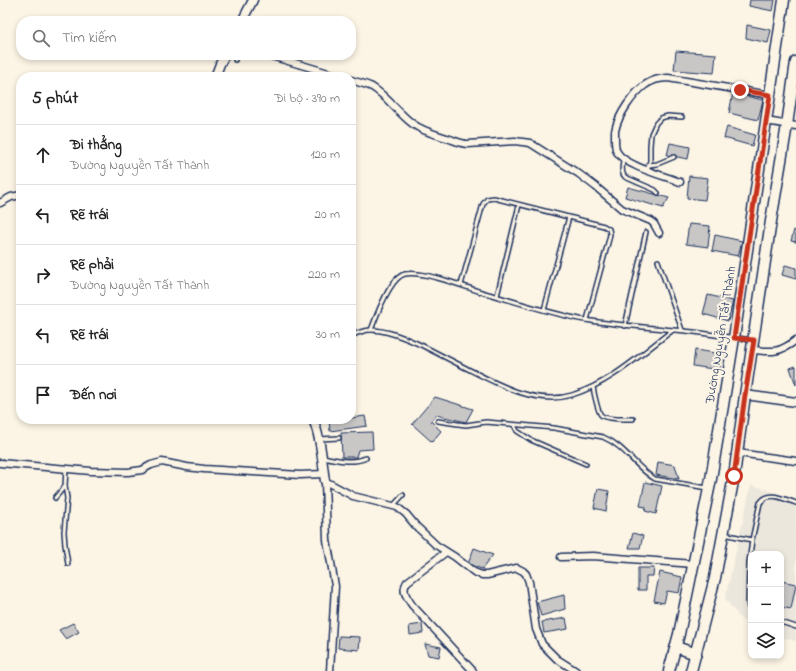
<!DOCTYPE html>
<html lang="vi">
<head>
<meta charset="utf-8">
<style>
  :root { --surface:#fff; --page:#f6f6f6; --text:#222; --muted:#767676; --line:#e0e0e0 }
  body { margin:0; font-family:"Indie Flower",sans-serif; background:var(--page); color:var(--text) }
  .controls { position:absolute; right:12px; bottom:12px; display:grid; overflow:hidden; border-radius:8px; box-shadow:0 2px 6px #0003 }
  .controls button { width:36px; height:36px; display:grid; place-items:center; padding:0; border:0; border-bottom:1px solid var(--line); background:var(--surface); color:var(--text); font:20px sans-serif }
  .stop { position:absolute; width:12px; height:12px; margin:-9px; border:3px solid #c8321e; border-radius:50%; background:#fff }
  .stop.end { background:#c8321e; border-color:#fff; box-shadow:0 1px 4px #0008 }
  .list { margin:0; padding:0; list-style:none }
  h2 { display:flex; justify-content:space-between; align-items:center; height:52px; margin:0; padding:0 16px; font-size:17px }
  h2 small { font-size:13px; font-weight:400; color:var(--muted) }
  .list li { display:grid; grid-template-columns:26px 1fr auto; gap:12px; align-items:center; box-sizing:border-box; height:60px; padding:0 16px; border-top:1px solid var(--line) }
  .list b { display:block; font-size:15px; white-space:nowrap }
  .list p { margin:0; font-size:13px; white-space:nowrap; color:var(--muted) }
  .list em { font-size:13px; font-style:normal; color:var(--muted) }
  .icon { flex:none; width:22px; height:22px; fill:none; stroke:currentColor; stroke-width:2; stroke-linecap:round; stroke-linejoin:round }
  .map { position:relative; flex:none; width:796px; height:671px; overflow:hidden }
  .search { position:absolute; background:var(--surface); box-shadow:0 2px 6px #0003; left:16px; top:16px; width:340px; height:44px; display:flex; align-items:center; gap:10px; box-sizing:border-box; padding:0 14px; border-radius:16px; color:var(--muted); font-size:15px }
  .panel { position:absolute; background:var(--surface); box-shadow:0 2px 6px #0003; left:16px; top:72px; width:340px; height:352px; border-radius:16px }
  .map>svg:first-child { display:block }
  .built { fill:#ece7dc }
  .building { fill:#c8c7c6; stroke:#1b2f5e }
  .lines { fill:none; stroke-linecap:round; stroke-linejoin:round }
  .service-casing { stroke:#1b2f5e; stroke-width:6 }
  .minor-casing { stroke:#1b2f5e; stroke-width:9 }
  .tertiary-casing { stroke:#1b2f5e; stroke-width:11 }
  .primary-casing { stroke:#1b2f5e; stroke-width:13 }
  .service { stroke:#fcf5e5; stroke-width:3 }
  .minor { stroke:#fcf5e5; stroke-width:6 }
  .tertiary { stroke:#fcf5e5; stroke-width:8 }
  .primary { stroke:#fcf5e5; stroke-width:10 }
  .route { stroke:#c8321e; stroke-width:5 }
  .labels { text-anchor:middle; dominant-baseline:central; stroke-width:4; stroke-linejoin:round; paint-order:stroke }
  .street-label { font-size:13px; fill:#1b2f5e; stroke:#fcf5e5 }
</style>
</head>
<body>
<div class="map">
<svg width="796" height="671" viewBox="0 0 796 671">
  <rect width="100%" height="100%" fill="#fcf5e5"/>
  <filter id="ink" filterUnits="userSpaceOnUse"><feTurbulence type="fractalNoise" baseFrequency=".025" numOctaves="2"/><feDisplacementMap in="SourceGraphic" scale="8" xChannelSelector="R" yChannelSelector="G"/><feConvolveMatrix kernelMatrix="1 2 1 2 8 2 1 2 1" color-interpolation-filters="sRGB"/></filter>
  <g filter="url(#ink)">
    <path class="built" d="M751,485L796,499V641L781,637V554H751V624L741,619L725,599Z"/>
    <g class="building">
      <path d="M750,0H775L773,11L749,6Z"/>
      <path d="M747,25L771,30L768,43L746,38Z"/>
      <path d="M676,51L716,54L714,73L674,70Z"/>
      <path d="M733,93L763,100L758,120L729,113Z"/>
      <path d="M727,127L755,135L752,146L724,138Z"/>
      <path d="M670,143L690,147L688,159L667,155Z"/>
      <path d="M689,176L708,178L705,200L687,198Z"/>
      <path d="M628,187L669,198L663,208L625,197Z"/>
      <path d="M689,224L710,226L708,247L686,244Z"/>
      <path d="M794,230L796,231V242L791,241Z"/>
      <path d="M715,235L742,241L738,256L712,251Z"/>
      <path d="M785,265L796,268V279L782,275Z"/>
      <path d="M708,295L733,301L728,321L703,314Z"/>
      <path d="M695,350L722,354L720,370L693,366Z"/>
      <path d="M796,366V385L790,368Z"/>
      <path d="M435,397L473,409L466,422L436,415L431,421L441,431L432,442L412,424Z"/>
      <path d="M365,416L367,426L330,431L329,421L351,419V418Z"/>
      <path d="M372,432L373,449L358,450L356,457H342L341,433Z"/>
      <path d="M658,462L675,465L679,479L656,475Z"/>
      <path d="M645,482L662,486L656,514L645,511L646,507L640,506Z"/>
      <path d="M598,489L609,491L606,511L594,508Z"/>
      <path d="M633,533L643,536L640,548H629Z"/>
      <path d="M474,548L493,555L482,569L468,564Z"/>
      <path d="M638,568H654L653,576H646V590H638Z"/>
      <path d="M660,572L682,577L679,593L667,591L664,603L654,601Z"/>
      <path d="M781,581L796,584L791,609L781,607Z"/>
      <path d="M564,595L565,609L541,616L537,602Z"/>
      <path d="M566,618L568,629L544,633L542,622Z"/>
      <path d="M73,623L79,632L66,639L59,630Z"/>
      <path d="M422,624L423,633L410,635L409,626Z"/>
      <path d="M339,636L360,637L359,650L338,648Z"/>
      <path d="M425,644L441,647L439,657L428,655Z"/>
    </g>
    <g class="lines">
      <g class="service-casing">
        <g id="service">
          <path d="M235,55V60"/>
          <path d="M623,159C623,165 620,172 625,177L655,190L658,193"/>
          <path d="M649,165L657,164L674,157"/>
          <path d="M647,170L650,161V146L651,134L656,123L661,118L668,116L682,117"/>
          <path d="M658,261L682,330"/>
          <path d="M461,285L483,204L487,199L494,198L604,226L609,229L610,234L609,239L587,320"/>
          <path d="M497,296L519,205"/>
          <path d="M544,310L569,217"/>
          <path d="M625,326L646,232"/>
          <path d="M371,330C376,317 390,277 405,274C423,271 460,285 478,291C510,300 542,311 575,318C608,325 641,326 674,330C700,332 726,337 752,340"/>
          <path d="M351,336C357,333 365,330 371,330C388,330 408,339 423,346C437,353 452,361 466,368C497,384 536,406 572,395C611,383 641,354 673,330"/>
          <path d="M593,387C594,393 598,412 601,415C606,420 626,419 633,419"/>
          <path d="M438,421L458,424L466,425L486,422L554,428L603,437C625,446 636,468 655,479L707,488"/>
          <path d="M514,425L517,431L531,440L586,464"/>
          <path d="M319,439L339,438"/>
          <path d="M323,457C338,460 352,464 366,458"/>
          <path d="M66,469L65,486L67,498L64,532L65,545L68,564"/>
          <path d="M55,498L65,486"/>
          <path d="M393,506L403,495"/>
          <path d="M724,534L752,540L760,503C769,490 783,499 796,503"/>
          <path d="M751,610L749,607L748,603L749,563L752,540"/>
          <path d="M781,622L796,627"/>
        </g>
      </g>
      <g class="minor-casing">
        <g id="minor">
          <path d="M268,55L342,77"/>
          <path d="M351,80C358,82 365,84 372,87C387,96 398,113 413,124C424,132 435,134 447,138C454,140 461,144 468,144L515,141L530,143L579,174L596,187L622,209L651,221L654,224L659,233"/>
          <path d="M766,121L796,126"/>
          <path d="M680,182C665,176 625,166 617,152C615,148 615,144 615,140C615,137 615,134 615,131C618,115 633,94 645,85C652,80 660,78 668,78L770,95"/>
          <path d="M0,203L11,197L21,195"/>
          <path d="M753,350C772,352 780,353 796,340"/>
          <path d="M738,453L796,461"/>
          <path d="M0,463L91,471L128,472L142,470L151,465L162,462L187,467L204,469L300,475L324,474"/>
          <path d="M325,481L353,496L397,507L406,514L416,526L436,545L455,557L474,572L482,575H487L512,569L517,568L523,571L526,574L529,582L536,629L542,644L557,659L576,671"/>
          <path d="M325,481L327,540L335,586L330,671"/>
          <path d="M446,552L407,582C401,591 407,597 412,605L473,671"/>
          <path d="M561,557L593,556L693,564"/>
        </g>
      </g>
      <g class="tertiary-casing">
        <g id="tertiary">
          <path d="M242,21L253,0"/>
          <path d="M215,77L220,64L225,55"/>
          <path d="M745,395L796,402"/>
          <path d="M313,419C321,439 322,460 325,481"/>
        </g>
      </g>
      <g class="primary-casing">
        <g id="primary">
          <path d="M676,647L696,654"/>
          <path d="M669,671L679,634L711,479L734,338L784,0"/>
          <path d="M691,671L715,578L734,476L745,395L771,221L787,125L796,62"/>
        </g>
      </g>
      <use href="#service" class="service"/>
      <use href="#minor" class="minor"/>
      <use href="#tertiary" class="tertiary"/>
      <use href="#primary" class="primary"/>
    </g>
  </g>
  <g class="lines" filter="url(#ink)">
    <path class="route" d="M734,476L745,395L754,340L734,338L770,95L740,90"/>
  </g>
  <g class="labels">
    <g class="street-label">
      <text transform="translate(721 335) rotate(-81)">Đường Nguyễn Tất Thành</text>
    </g>
  </g>
</svg>
<div class="controls">
<button>+</button>
<button>−</button>
<button><svg class="icon" aria-label="layers" viewBox="0 0 24 24"><path d="M12 4l9 5-9 5-9-5zM3 14l9 5 9-5"/></svg></button>
</div>
<div class="stop" style="left:734px;top:476px"></div>
<div class="stop end" style="left:740px;top:90px"></div>
<div class="search"><svg class="icon" aria-label="search" viewBox="0 0 24 24"><circle cx="10" cy="10" r="6"/><path d="M15 15l6 6"/></svg>Tìm kiếm</div>
<section class="panel">
<h2>5 phút<small>Đi bộ · 390 m</small></h2>
<ul class="list">
<li><svg class="icon" aria-label="ahead" viewBox="0 0 24 24"><path d="M12 20V5M6 11l6-6 6 6"/></svg><div><b>Đi thẳng</b><p>Đường Nguyễn Tất Thành</p></div><em>120 m</em></li>
<li><svg class="icon" aria-label="left" viewBox="0 0 24 24"><path d="M17 20v-9H6M10 6l-5 5 5 5"/></svg><div><b>Rẽ trái</b></div><em>20 m</em></li>
<li><svg class="icon" aria-label="right" viewBox="0 0 24 24"><path d="M7 20v-9h11M14 6l5 5-5 5"/></svg><div><b>Rẽ phải</b><p>Đường Nguyễn Tất Thành</p></div><em>220 m</em></li>
<li><svg class="icon" aria-label="left" viewBox="0 0 24 24"><path d="M17 20v-9H6M10 6l-5 5 5 5"/></svg><div><b>Rẽ trái</b></div><em>30 m</em></li>
<li><svg class="icon" aria-label="arrive" viewBox="0 0 24 24"><path d="M6 21V4h12l-3 4 3 4H6"/></svg><div><b>Đến nơi</b></div></li>
</ul>
</section>
</div>
</body>
</html>
